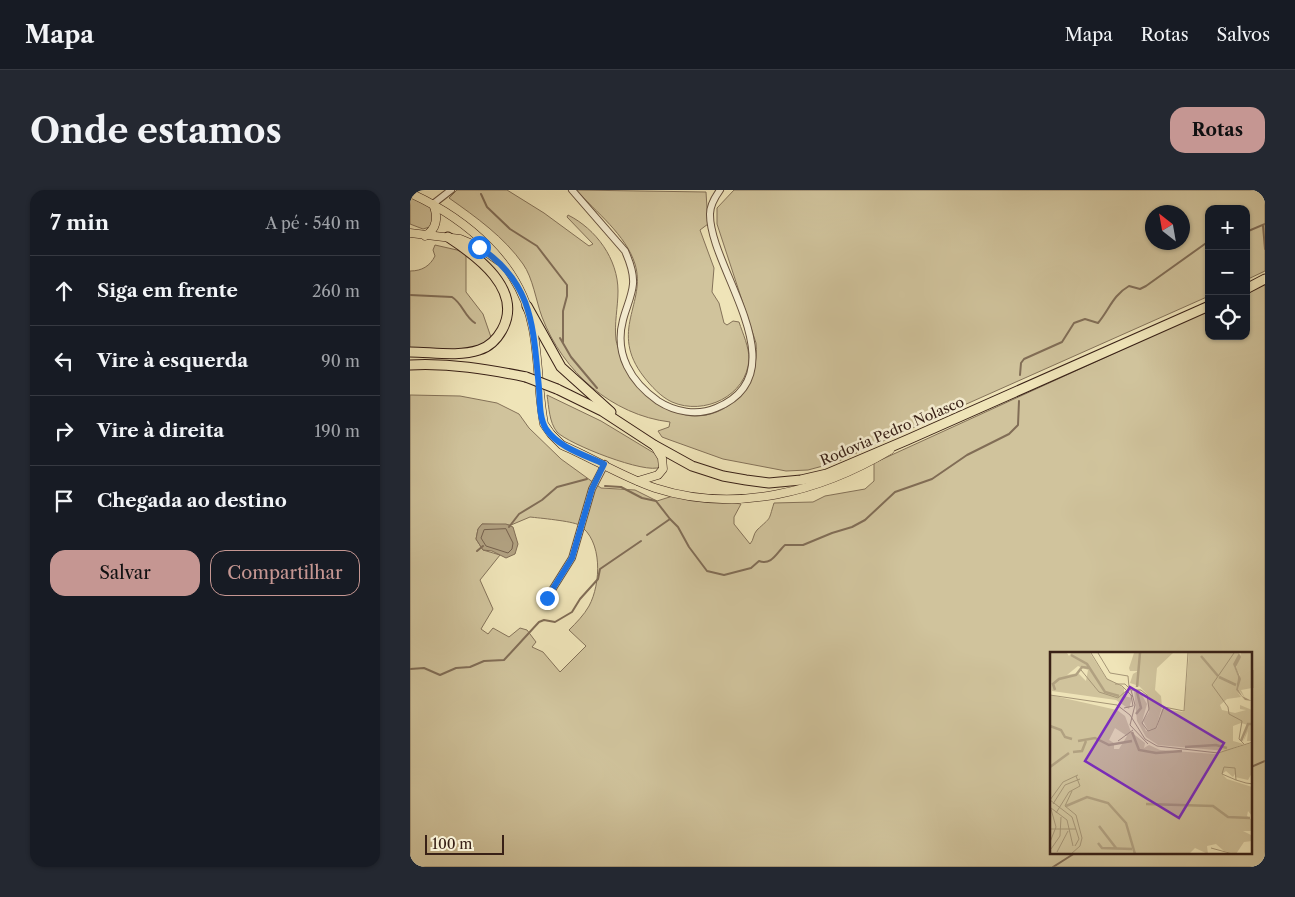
<!DOCTYPE html>
<html lang="pt">
<head>
<meta charset="utf-8">
<style>
  :root { --surface:#171b24; --page:#242831; --text:#f1f3f6; --muted:#9ea1a6; --line:#363941; --accent:#c59692 }
  body { margin:0; font-family:"Libre Caslon Text",serif; background:var(--page); color:var(--text) }
  .controls { position:absolute; right:15px; top:15px; display:grid; overflow:hidden; border-radius:10px; box-shadow:0 1px 4px #0004 }
  .controls button { width:45px; height:45px; display:grid; place-items:center; padding:0; border:0; border-bottom:1px solid var(--line); background:var(--surface); color:var(--text); font:25px sans-serif }
  .compass { position:absolute; left:735px; top:15px; width:45px; height:45px; border-radius:50%; background:var(--surface); box-shadow:0 1px 4px #0004; rotate:329deg }
  .scale { position:absolute; left:15px; bottom:12px; width:79px; box-sizing:border-box; padding-left:5px; border:2px solid #382016; border-top:0; font-size:14px; line-height:18px; white-space:nowrap; color:#382016; -webkit-text-stroke:4px #f5edd1; paint-order:stroke }
  .stop { position:absolute; width:15px; height:15px; margin:-11px; border:4px solid #1a73e8; border-radius:50%; background:#fff }
  .stop.end { background:#1a73e8; border-color:#fff; box-shadow:0 1px 5px #0008 }
  .list { margin:0; padding:0; list-style:none }
  h2 { display:flex; justify-content:space-between; align-items:center; height:65px; margin:0; padding:0 20px; font-size:21px }
  h2 small { font-size:16px; font-weight:400; color:var(--muted) }
  .list li { display:grid; grid-template-columns:32px 1fr auto; gap:15px; align-items:center; box-sizing:border-box; height:70px; padding:0 20px; border-top:1px solid var(--line) }
  .list b { display:block; font-size:19px; white-space:nowrap }
  .list em { font-size:16px; font-style:normal; color:var(--muted) }
  .actions { display:flex; gap:10px; padding:15px 20px }
  .actions a { flex:1; padding:11px 0; border:1px solid var(--accent); border-radius:15px; text-align:center; font-size:18px; color:var(--accent) }
  .actions .main { background:var(--accent); color:#111 }
  .icon { flex:none; width:28px; height:28px; fill:none; stroke:currentColor; stroke-width:2; stroke-linecap:round; stroke-linejoin:round }
  .map { position:relative; flex:none; width:855px; height:677px; overflow:hidden; border-radius:15px }
  header { display:flex; align-items:center; gap:30px; box-sizing:border-box; height:70px; padding:0 25px; background:var(--surface); border-bottom:1px solid var(--line) }
  header strong { font-size:24px }
  nav { display:flex; gap:28px; margin-inline-start:auto; font-size:18px }
  .intro { display:flex; align-items:center; justify-content:space-between; box-sizing:border-box; height:120px; padding:0 30px }
  h1 { margin:0; font-size:35px }
  .button { padding:12px 22px; border-radius:15px; background:var(--accent); color:#111; font-size:18px; font-weight:700 }
  main { display:flex; gap:30px; padding:0 30px }
  aside { flex:1; background:var(--surface); border-radius:15px; box-shadow:0 1px 4px #0004 }
  .map>svg:first-child { display:block }
  .green { fill:#d0c39c; stroke:#847259; fill-rule:evenodd }
  .water { fill:#b1a181; stroke:#816d56 }
  .lines { fill:none; stroke-linecap:round; stroke-linejoin:round }
  .shore { stroke:#74604c; stroke-width:1 }
  .stream { stroke:#816d56; stroke-width:2 }
  .minor-casing { stroke:#66513e; stroke-width:8 }
  .major-casing { stroke:#382016; stroke-width:9 }
  .highway-casing { stroke:#382016; stroke-width:11 }
  .minor { stroke:#f5edd1; stroke-width:6 }
  .major { stroke:#efe4b8; stroke-width:8 }
  .highway { stroke:#efe4b8; stroke-width:9 }
  .highway-bridge-casing { stroke:#382016; stroke-width:11; stroke-linecap:butt }
  .highway-bridge { stroke:#efe4b8; stroke-width:9 }
  .route { stroke:#1a73e8; stroke-width:6 }
  .labels { text-anchor:middle; dominant-baseline:central; stroke-width:5; stroke-linejoin:round; paint-order:stroke }
  .street-label { font-size:14px; fill:#382016; stroke:#f5edd1 }
  .inset-river { fill:none; stroke:#b1a181; stroke-width:2.5 }
  .inset-road { fill:none; stroke:#a69677; stroke-width:1 }
  .view { fill:#7b2cbf; fill-opacity:0.15; stroke:#7b2cbf; stroke-width:2.5 }
  .inset-edge { fill:none; stroke:#382016; stroke-width:2.5 }
</style>
</head>
<body>
<header>
<strong>Mapa</strong>
<nav><a>Mapa</a><a>Rotas</a><a>Salvos</a></nav>
</header>
<div class="intro"><h1>Onde estamos</h1><a class="button">Rotas</a></div>
<main>
<aside>
<h2>7 min<small>A pé · 540 m</small></h2>
<ul class="list">
<li><svg class="icon" aria-label="ahead" viewBox="0 0 24 24"><path d="M12 20V5M6 11l6-6 6 6"/></svg><div><b>Siga em frente</b></div><em>260 m</em></li>
<li><svg class="icon" aria-label="left" viewBox="0 0 24 24"><path d="M17 20v-9H6M10 6l-5 5 5 5"/></svg><div><b>Vire à esquerda</b></div><em>90 m</em></li>
<li><svg class="icon" aria-label="right" viewBox="0 0 24 24"><path d="M7 20v-9h11M14 6l5 5-5 5"/></svg><div><b>Vire à direita</b></div><em>190 m</em></li>
<li><svg class="icon" aria-label="arrive" viewBox="0 0 24 24"><path d="M6 21V4h12l-3 4 3 4H6"/></svg><div><b>Chegada ao destino</b></div></li>
</ul>
<div class="actions"><a class="main">Salvar</a><a>Compartilhar</a></div>
</aside>
<div class="map">
<svg width="855" height="677" viewBox="0 0 855 677">
  <rect width="100%" height="100%" fill="#efe4b8"/>
  <filter id="stains"><feTurbulence type="fractalNoise" baseFrequency=".004" numOctaves="4"/><feColorMatrix values="0 0 0 0 .2 0 0 0 0 .09 0 0 0 0 .02 0 0 0 .5 -.17"/></filter>
  <radialGradient id="worn" r=".72"><stop offset=".6" stop-color="#630" stop-opacity="0"/><stop offset="1" stop-color="#630" stop-opacity=".3"/></radialGradient>
  <g class="green">
    <path d="M47,0H97L134,23L179,56L183,54L157,27L158,25C186,39 208,69 208,101C208,117 204,134 206,150C207,158 218,181 223,188C227,195 237,200 244,205C256,215 269,227 287,226C325,225 350,188 346,153L307,34V18L324,0H855V81L836,90V19H799V106L424,273L398,280L376,281L313,269L260,250L252,247L248,241L259,237L260,232C202,225 153,182 132,127C126,111 123,88 113,74C94,47 66,27 39,8ZM742,22H772V52H742Z"/>
    <path d="M166,0L296,2L298,34L290,40L304,78L302,102L309,113L314,133L317,135L323,131L329,132C333,144 339,157 339,169C337,206 294,226 262,212C251,207 241,196 234,187C198,141 237,113 225,74C216,45 186,22 166,0Z"/>
    <path d="M0,5L26,18L23,36L13,39L0,34Z"/>
    <path d="M25,55L47,60L56,64V102L73,124L83,153L58,162L0,160V81C12,81 20,76 25,66L23,60Z"/>
    <path d="M855,94V677H0V205L50,206L87,213L109,224L119,238L151,269L191,298L225,300L247,311L269,304L331,314L324,327V334L340,354C344,350 343,344 347,340C362,326 358,332 364,313L403,312L415,306L455,299L464,291V273L799,120V146H836V104ZM120,327C129,328 162,331 169,335C193,350 191,394 179,416C174,425 166,433 159,440L176,456L150,482L133,462L122,457L126,452L117,440L110,438L99,447L83,438L78,444L71,439L83,419L70,390L90,365L73,360L66,349L68,339L72,334L101,335ZM641,463H841V663H641Z"/>
    <path d="M137,205L191,231L249,266L250,277C237,285 158,254 147,242C139,232 139,217 137,205Z"/>
  </g>
  <path class="water" d="M72,334H96L103,337L108,354L105,364L96,368L82,361L73,360L66,349L68,339Z"/>
  <g class="lines">
    <path class="shore" d="M96,339L103,353L102,359L98,363L76,356L71,348L74,340Z"/>
    <g class="stream">
      <path d="M71,4L77,17L100,39L127,56L157,95V106L153,121V152"/>
      <path d="M853,36L855,59"/>
      <path d="M836,42L855,34"/>
      <path d="M0,105L42,107C53,114 54,126 65,133"/>
      <path d="M150,148L161,167L187,198"/>
      <path d="M610,185L611,173L614,169L652,152L664,133L675,129L688,133C699,120 703,105 719,96L730,99L736,96L799,51"/>
      <path d="M195,296L211,297L232,308L246,311L260,329L268,337L279,357L297,381L314,385L341,378L349,371C362,376 367,362 375,355H393L422,343L442,337L455,330L485,302L522,289L557,265L599,244L608,235L609,211"/>
      <path d="M99,337L109,324L132,310L147,297L177,289"/>
      <path d="M237,345L260,329"/>
      <path d="M67,361L73,356"/>
      <path d="M0,479L14,478L30,485L46,478L60,477L74,471L94,470L129,432L134,430L145,432L162,422L170,409L188,389L190,379L231,351"/>
      <path d="M841,577L855,571"/>
      <path d="M643,677L665,663"/>
    </g>
    <g class="minor-casing">
      <g id="minor">
        <path d="M162,0L215,61C219,70 224,83 223,94C222,106 216,118 213,130C204,164 221,192 248,211C265,222 287,226 306,218C392,183 299,78 300,24C300,15 305,7 310,0"/>
        <path d="M23,14L41,0"/>
        <path d="M137,408L162,368L182,299L195,274"/>
      </g>
    </g>
    <g class="major-casing">
      <g id="major">
        <path d="M0,3C57,29 111,74 123,139C129,170 128,202 134,234L141,244L152,255C182,268 215,288 245,298C325,324 410,302 480,260"/>
        <path d="M0,43L50,49L69,57L89,71"/>
        <path d="M15,46C28,38 28,26 23,14"/>
        <path d="M228,291L248,285L253,279L252,268L244,255"/>
      </g>
    </g>
    <g class="highway-casing">
      <g id="highway">
        <path d="M836,99L855,89"/>
        <path d="M117,116L151,177L201,222"/>
        <path d="M0,162C21,162 49,167 69,160C79,157 87,149 92,140C114,100 67,66 38,47"/>
        <path d="M0,175C40,173 77,179 116,187"/>
        <path d="M147,199L192,221L244,255L282,276L313,286L336,290L359,293L391,290L417,284L497,250L799,116"/>
      </g>
    </g>
    <use href="#minor" class="minor"/>
    <use href="#major" class="major"/>
    <use href="#highway" class="highway"/>
    <g class="highway-bridge-casing">
      <path id="highway-bridge" d="M116,187L147,199"/>
    </g>
    <use href="#highway-bridge" class="highway-bridge"/>
  </g>
  <g class="lines">
    <path class="route" d="M69,57C124,93 123,138 129,198C130,210 129,228 136,239C149,258 175,265 194,274L182,299L162,368L137,408"/>
  </g>
  <g class="labels">
    <g class="street-label">
      <text transform="translate(482 241) rotate(-23)">Rodovia Pedro Nolasco</text>
    </g>
  </g>
  <g transform="translate(640 462)">
    <rect width="202" height="202" fill="#efe4b8"/>
    <path d="M0,1H17L19,4L21,1H40L56,26L74,36V44L82,46L79,57L66,48L2,39ZM28,14L38,18L36,29L28,21L17,23ZM84,1H123L107,16L105,38L111,44L112,55L106,76L98,78L93,69L99,60L97,42L89,34L80,31L83,22L88,19H80L79,16ZM139,1H189L184,14L188,25L186,38L191,45L177,47L170,53L172,58L185,61L196,58L190,57V53L202,58V89H197L198,79L193,90L198,73L191,71L183,74V89L194,92L176,99L108,93L96,85L87,69L84,38H89L97,52L92,70L96,79L107,76L112,57L134,60ZM191,1H202V36L191,38L195,46L188,37L190,23L186,16ZM0,43L67,58L75,64L81,80L95,91L94,96L99,93L110,98L165,102L202,91V121L198,128L185,125V122L183,125L176,119L172,122L177,127L202,135V164L198,159L197,164L202,168V179H193L201,183L202,189L194,190L186,202L174,199L166,192L157,194L158,202L145,196L139,202H0ZM65,76L77,84L69,97H64V91L59,88Z" fill="#d0c39c" fill-rule="evenodd"/>
    <path d="M189,1L191,5L186,15L191,27L188,37L192,44L202,49L195,48L186,38L188,25L183,12Z" fill="#b1a181"/>
    <path class="inset-river" d="M21,3L37,12L55,40L69,44M151,4L168,24M169,25L186,33M87,35L90,1M5,38L3,32L9,27L26,23L32,15L40,16M86,62L91,56L87,40M0,74L11,78L15,85L22,87M82,80L89,98L106,101L132,99M28,89L45,86L59,93L82,89M191,89L198,72H203M135,95L166,93L177,96M23,100L32,99L36,89M0,115L19,101M96,152L163,154L178,165L200,166M16,154L37,145L58,151L76,171L85,202M49,174L66,196M48,191L52,196L82,197"/>
    <path class="inset-road" d="M41,1L57,27L72,34L83,45M48,1L60,21L78,24L79,35M184,1L162,33L178,55L179,62L192,69L189,87L194,92M31,18L49,40L68,46L76,39M203,18V36M65,32H75L81,38L85,53L80,73L98,92M81,38H91L97,43L99,57L92,71L98,79L106,76L114,55L134,59L138,1M0,43L67,53L80,63L95,87L107,94L168,101L203,90M74,56L83,54L81,43M68,89L83,78M186,128L185,116L174,115L172,122L186,128L196,131L203,132M0,148L22,165L29,187L25,194M0,148L13,130L28,123M3,152L15,133L30,127M1,156L17,168L23,194M6,161L19,140L30,134L26,124M0,177H26M0,190L6,175L1,157M161,196L183,202M1,197L10,184L11,165M7,200L18,179M21,202L30,194L32,186L26,163L15,154L22,139"/>
    <path class="view" d="M80,35L174,91L129,166L35,109Z"/>
    <rect width="202" height="202" class="inset-edge"/>
  </g>
  <rect width="100%" height="100%" filter="url(#stains)"/>
  <rect width="100%" height="100%" fill="url(#worn)"/>
</svg>
<div class="controls">
<button>+</button>
<button>−</button>
<button><svg class="icon" aria-label="locate" viewBox="0 0 24 24"><circle cx="12" cy="12" r="6"/><path d="M12 2v4M12 18v4M2 12h4M18 12h4"/></svg></button>
</div>
<svg class="compass" viewBox="-18 -18 36 36"><path d="M0-13l5 13h-10z" fill="#e53935"/><path d="M0 13l5-13h-10z" fill="#9ea1a6"/></svg>
<div class="scale">100 m</div>
<div class="stop" style="left:69px;top:57px"></div>
<div class="stop end" style="left:137px;top:408px"></div>
</div>
</main>
</body>
</html>
